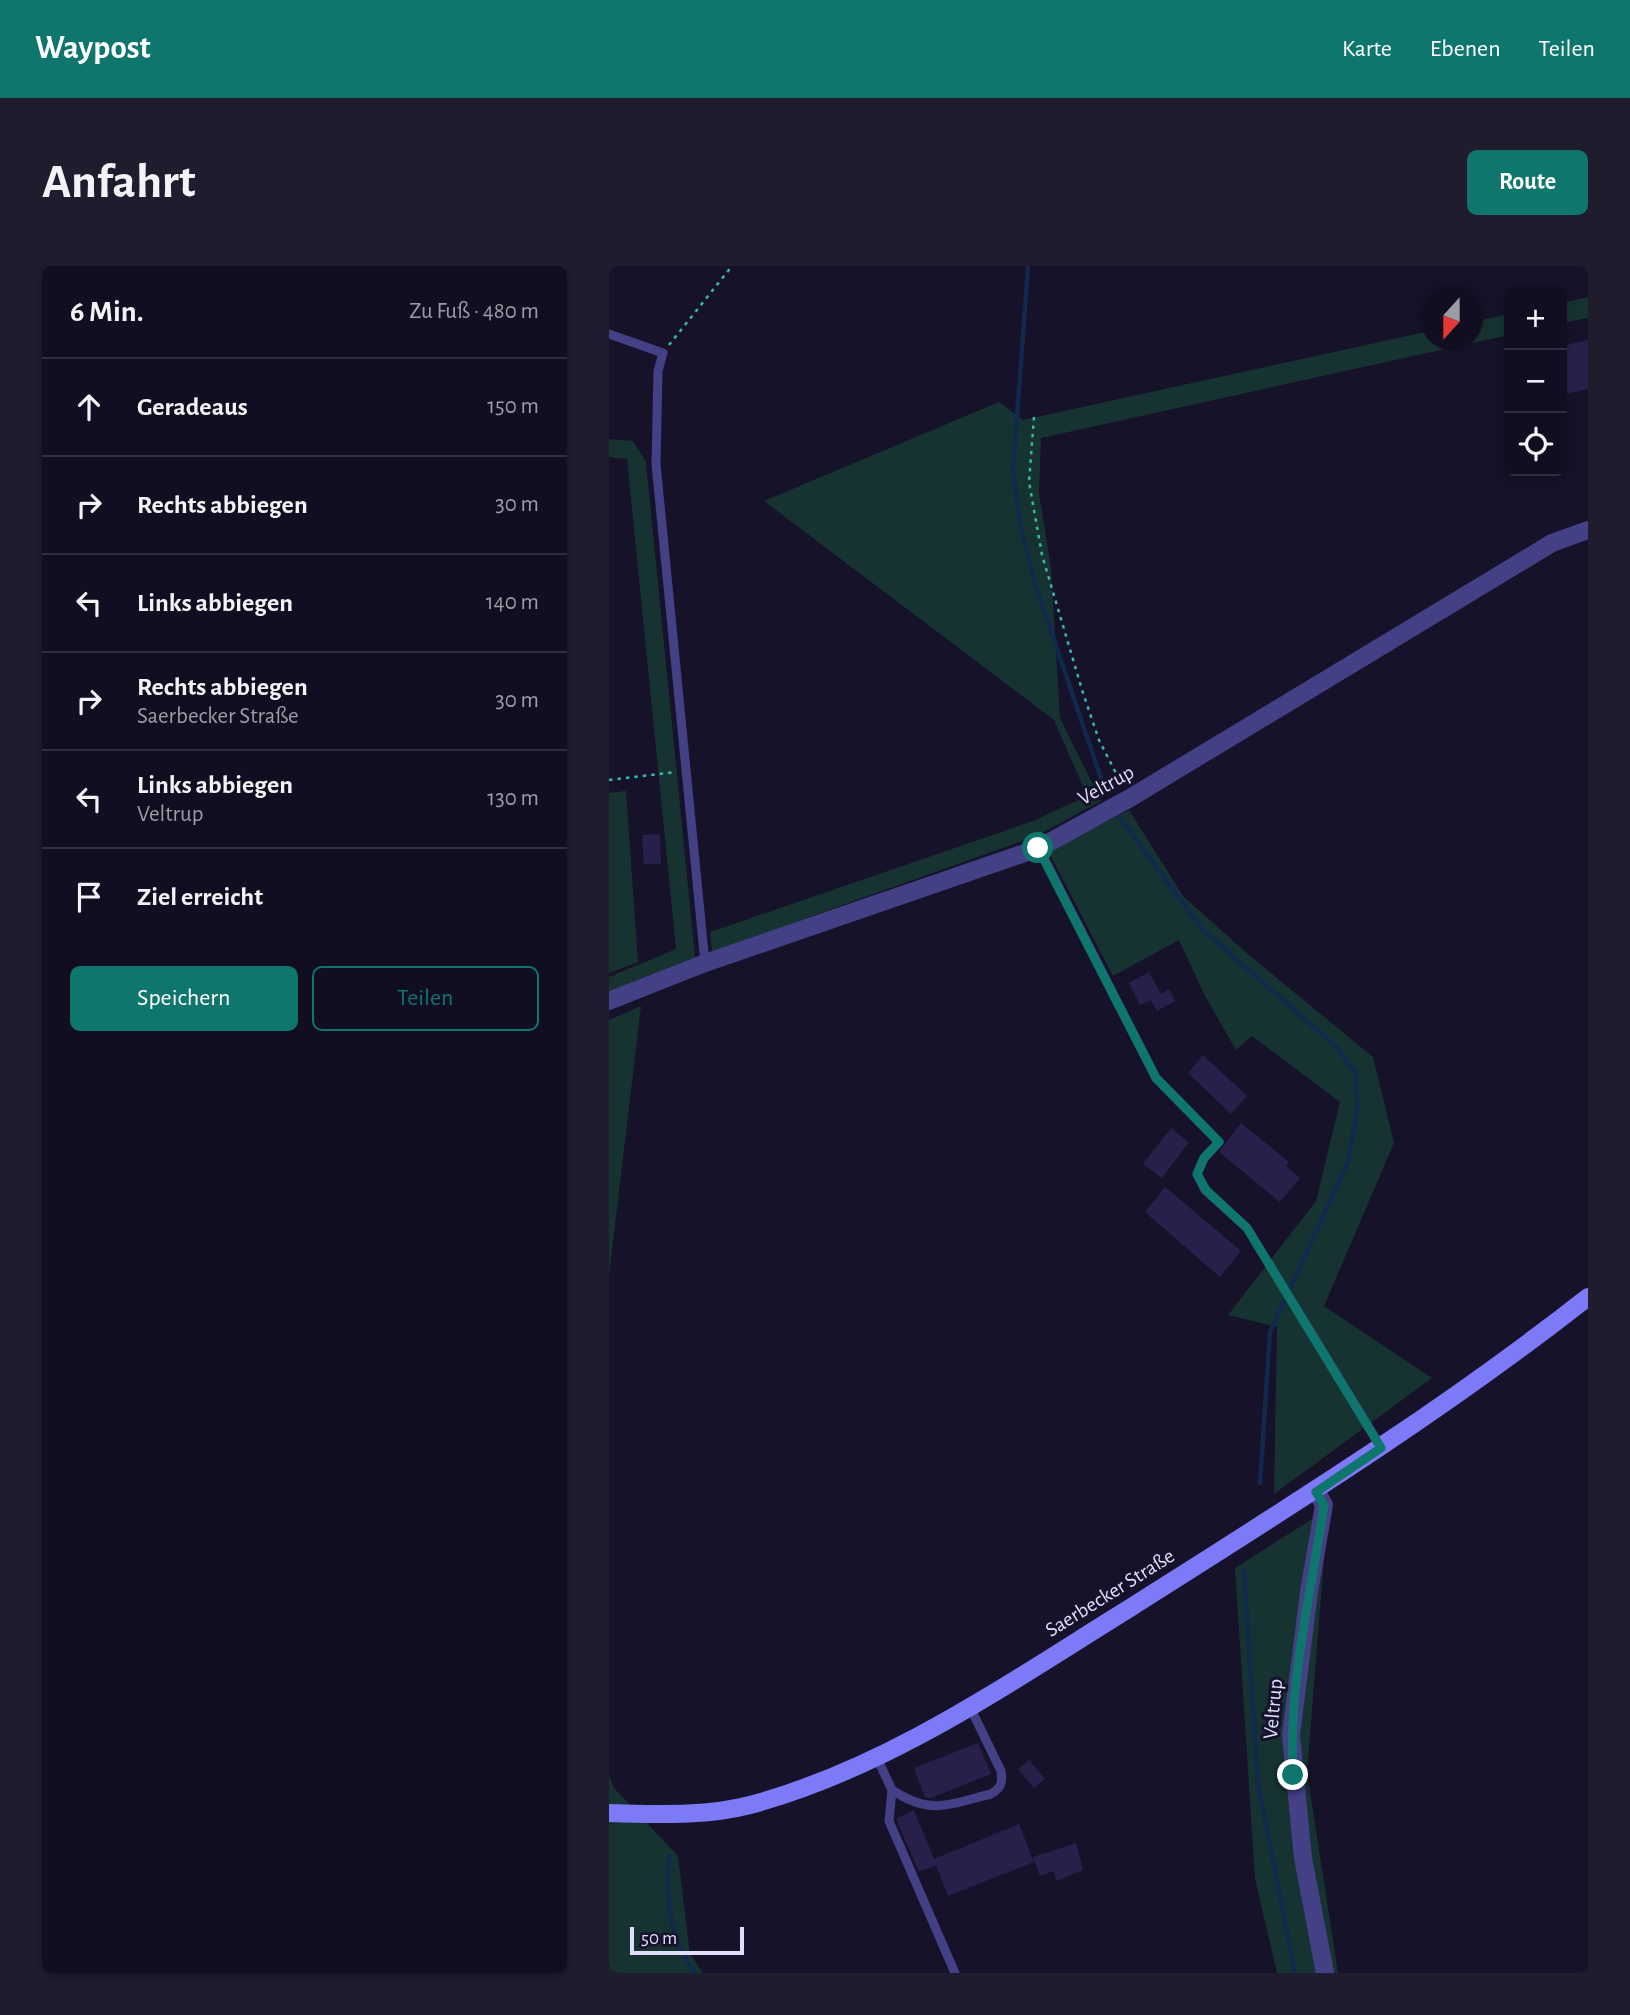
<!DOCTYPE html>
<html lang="de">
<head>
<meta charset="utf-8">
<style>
  :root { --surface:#100e20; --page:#1e1c2d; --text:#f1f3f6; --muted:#9c9ca5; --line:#302e3e; --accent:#0f766e }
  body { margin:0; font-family:"Alegreya Sans",sans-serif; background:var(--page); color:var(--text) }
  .controls { position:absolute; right:21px; top:21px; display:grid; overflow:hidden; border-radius:10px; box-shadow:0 4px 10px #0003 }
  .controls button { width:63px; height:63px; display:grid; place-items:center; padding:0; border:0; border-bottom:2px solid var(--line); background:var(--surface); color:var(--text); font:35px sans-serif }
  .compass { position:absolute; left:811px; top:21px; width:63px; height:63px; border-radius:50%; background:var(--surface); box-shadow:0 4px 10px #0003; rotate:201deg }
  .scale { position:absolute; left:21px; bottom:18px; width:114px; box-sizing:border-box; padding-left:7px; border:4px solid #e1ddfd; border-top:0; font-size:19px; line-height:24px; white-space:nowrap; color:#e1ddfd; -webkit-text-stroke:5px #16122a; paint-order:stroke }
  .stop { position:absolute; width:21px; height:21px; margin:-16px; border:5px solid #0f766e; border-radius:50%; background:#fff }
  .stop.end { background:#0f766e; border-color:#fff; box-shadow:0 2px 7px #0008 }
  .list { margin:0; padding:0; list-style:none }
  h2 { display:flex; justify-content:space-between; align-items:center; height:91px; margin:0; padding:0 28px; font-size:30px }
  h2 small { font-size:23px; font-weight:400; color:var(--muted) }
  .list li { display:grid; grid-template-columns:46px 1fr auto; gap:21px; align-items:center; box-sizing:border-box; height:98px; padding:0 28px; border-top:2px solid var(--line) }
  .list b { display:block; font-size:26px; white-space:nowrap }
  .list p { margin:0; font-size:23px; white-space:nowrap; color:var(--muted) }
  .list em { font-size:23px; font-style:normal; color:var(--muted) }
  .actions { display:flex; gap:14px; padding:21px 28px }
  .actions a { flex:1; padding:16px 0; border:2px solid var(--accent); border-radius:10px; text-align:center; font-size:24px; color:var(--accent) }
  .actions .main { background:var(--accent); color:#fff }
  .icon { flex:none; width:38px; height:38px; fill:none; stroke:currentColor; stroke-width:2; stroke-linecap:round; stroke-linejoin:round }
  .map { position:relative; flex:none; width:979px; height:1707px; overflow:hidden; border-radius:10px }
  header { display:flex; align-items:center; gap:42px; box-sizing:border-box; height:98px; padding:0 35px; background:var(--accent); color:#fff }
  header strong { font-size:33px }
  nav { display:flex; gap:38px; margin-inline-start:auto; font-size:24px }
  .intro { display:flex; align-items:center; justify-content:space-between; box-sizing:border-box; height:168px; padding:0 42px }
  h1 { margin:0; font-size:49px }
  .button { padding:18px 32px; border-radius:10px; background:var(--accent); color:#fff; font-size:24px; font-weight:700 }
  main { display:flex; gap:42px; padding:0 42px }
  aside { flex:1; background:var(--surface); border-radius:10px; box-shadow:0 4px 10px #0003 }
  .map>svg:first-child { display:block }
  .green { fill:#163332 }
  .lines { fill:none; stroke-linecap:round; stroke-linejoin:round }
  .stream { stroke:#12294e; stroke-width:4.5 }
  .building { fill:#28204a }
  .path { stroke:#38b6ae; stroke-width:2.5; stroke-dasharray:3.5 5; stroke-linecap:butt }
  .service { stroke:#434086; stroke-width:9 }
  .minor { stroke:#434086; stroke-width:18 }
  .secondary { stroke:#7c7af7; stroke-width:18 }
  .route { stroke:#0f766e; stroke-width:9 }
  .labels { text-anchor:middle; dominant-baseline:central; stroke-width:6; stroke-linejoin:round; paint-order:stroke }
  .street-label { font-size:21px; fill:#e1ddfd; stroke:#16122a }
</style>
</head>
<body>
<header>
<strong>Waypost</strong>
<nav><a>Karte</a><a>Ebenen</a><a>Teilen</a></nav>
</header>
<div class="intro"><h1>Anfahrt</h1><a class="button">Route</a></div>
<main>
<aside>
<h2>6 Min.<small>Zu Fuß · 480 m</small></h2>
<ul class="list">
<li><svg class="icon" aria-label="ahead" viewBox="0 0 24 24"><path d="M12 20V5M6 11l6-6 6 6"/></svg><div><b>Geradeaus</b></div><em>150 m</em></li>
<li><svg class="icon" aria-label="right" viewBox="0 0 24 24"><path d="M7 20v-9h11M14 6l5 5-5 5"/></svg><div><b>Rechts abbiegen</b></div><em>30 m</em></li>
<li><svg class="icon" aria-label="left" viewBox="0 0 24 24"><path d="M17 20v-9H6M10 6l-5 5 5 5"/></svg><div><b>Links abbiegen</b></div><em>140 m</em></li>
<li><svg class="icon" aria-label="right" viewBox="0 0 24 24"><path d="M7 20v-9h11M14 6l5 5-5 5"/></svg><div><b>Rechts abbiegen</b><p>Saerbecker Straße</p></div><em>30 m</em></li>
<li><svg class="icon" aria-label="left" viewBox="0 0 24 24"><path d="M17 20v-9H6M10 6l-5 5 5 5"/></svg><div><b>Links abbiegen</b><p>Veltrup</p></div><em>130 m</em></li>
<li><svg class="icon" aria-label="arrive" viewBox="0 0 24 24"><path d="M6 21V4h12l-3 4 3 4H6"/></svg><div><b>Ziel erreicht</b></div></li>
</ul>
<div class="actions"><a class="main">Speichern</a><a>Teilen</a></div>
</aside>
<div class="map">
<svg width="979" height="1707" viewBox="0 0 979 1707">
  <rect width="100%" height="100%" fill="#16122a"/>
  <g class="green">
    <path d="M979,31V52L953,57V37Z"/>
    <path d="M900,48V69L432,172L430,227L442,302L451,452L492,535L427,570L103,686L101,666L424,555L478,530L445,454L155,235L390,136L414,154L821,65L822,74H864V56Z"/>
    <path d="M0,173L24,175L37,196L86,691L0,726V711L67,683L18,193L0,191Z"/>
    <path d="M17,525L29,696L0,707V527Z"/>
    <path d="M520,544L574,630L640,689L764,791L785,877L715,1040L823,1112L665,1228L668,1061L619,1049L707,935L731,836L643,770L627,784L596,730L570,674L504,710L439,585Z"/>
    <path d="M32,740L0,1010V754Z"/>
    <path d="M719,1243L698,1506L729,1707H668L646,1613L626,1302Z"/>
    <path d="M0,1510L5,1522L69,1590L81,1688L94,1707H0Z"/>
  </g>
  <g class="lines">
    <g class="stream">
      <path d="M419,0L404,205L412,262L426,318L496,524"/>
      <path d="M511,552L594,664L729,782L747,809L748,845L739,896L661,1066L651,1217"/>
      <path d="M635,1305L649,1517L686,1707"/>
      <path d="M60,1590C57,1636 59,1668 86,1707"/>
    </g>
  </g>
  <g class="building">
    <path d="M979,74V123L953,129V80Z"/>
    <path d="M51,568L52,598H35L33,569Z"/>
    <path d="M540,706L552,728L560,723L566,735L548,745L542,734L531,739L520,717Z"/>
    <path d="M594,789L638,830L622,848L579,807Z"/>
    <path d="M632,857L680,896L677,900L691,912L671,936L610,886Z"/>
    <path d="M562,862L580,876L553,912L534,898Z"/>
    <path d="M556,921L632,985L611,1011L536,946Z"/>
    <path d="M369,1477L382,1508L322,1532L316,1531L305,1502Z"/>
    <path d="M420,1494L436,1513L425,1522L409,1503Z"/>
    <path d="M305,1544L325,1593L410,1558L425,1596L339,1630L327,1599L310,1606L287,1553Z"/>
    <path d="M467,1577L474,1604L448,1615L444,1605L431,1610L424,1591Z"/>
  </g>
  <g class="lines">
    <g class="path">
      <path d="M60,79L123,0"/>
      <path d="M425,151L420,216L433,289L474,427L490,474L512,517"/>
      <path d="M0,514L67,506"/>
    </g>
    <g class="service">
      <path d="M0,68L54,87L49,105L47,198L96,697"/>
      <path d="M430,582L547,812L610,876L595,892L588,908L596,924L638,962L772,1181"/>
      <path d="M267,1490L283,1524L280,1555L346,1707"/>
      <path d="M283,1524C322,1550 340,1538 382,1528C392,1522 394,1517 392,1505L361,1441"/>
    </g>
    <g class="minor">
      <path d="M0,735L96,697L430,582L521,532L943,277L979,264"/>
      <path d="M707,1225L715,1239L700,1326L682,1469L694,1592L716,1707"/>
    </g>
    <path class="secondary" d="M0,1547C46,1548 95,1551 141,1539C279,1502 401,1416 521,1342C677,1243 833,1146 979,1031"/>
  </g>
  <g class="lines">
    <path class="route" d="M429,582L547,812L610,876L595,892L588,908L597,924L638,962L772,1182L707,1226L715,1239C702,1328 679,1418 684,1509"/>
  </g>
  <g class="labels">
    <g class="street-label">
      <text transform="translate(497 519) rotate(-29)">Veltrup</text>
      <text transform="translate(501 1327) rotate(-32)">Saerbecker Straße</text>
      <text transform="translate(664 1443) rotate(-85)">Veltrup</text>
    </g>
  </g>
</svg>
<div class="controls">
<button>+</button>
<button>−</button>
<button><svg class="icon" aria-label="locate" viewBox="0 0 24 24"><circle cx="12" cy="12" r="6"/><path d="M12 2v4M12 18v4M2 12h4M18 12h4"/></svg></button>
</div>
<svg class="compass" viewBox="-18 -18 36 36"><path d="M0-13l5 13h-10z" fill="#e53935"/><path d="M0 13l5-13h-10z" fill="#9c9ca5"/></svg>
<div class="scale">50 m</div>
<div class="stop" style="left:429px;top:582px"></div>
<div class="stop end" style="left:684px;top:1509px"></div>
</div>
</main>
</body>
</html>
